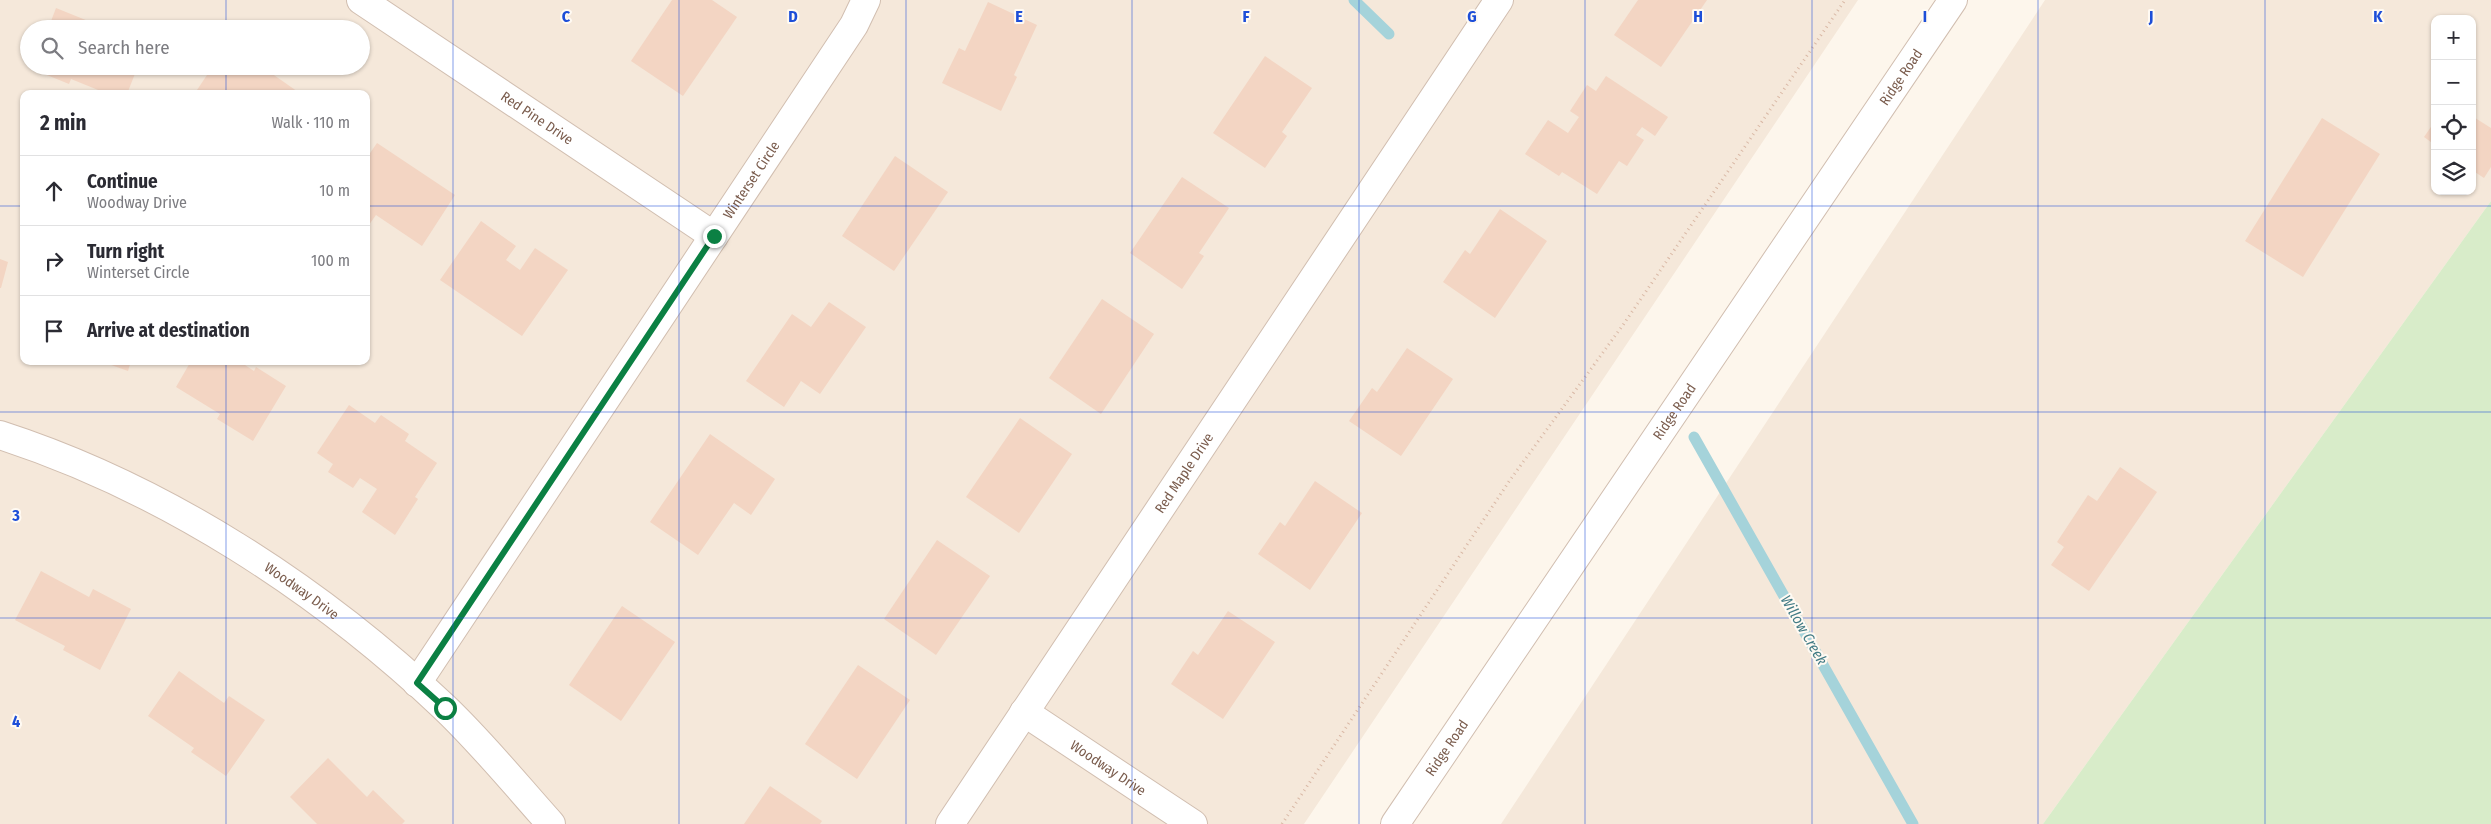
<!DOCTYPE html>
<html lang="en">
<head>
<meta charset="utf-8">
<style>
  :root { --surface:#fff; --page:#f2f2f3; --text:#2b2b33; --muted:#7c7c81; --line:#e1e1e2 }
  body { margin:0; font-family:"Fira Sans Condensed",sans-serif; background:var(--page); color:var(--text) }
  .controls { position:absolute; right:15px; top:15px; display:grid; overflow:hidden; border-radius:10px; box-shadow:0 1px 4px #0004 }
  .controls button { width:45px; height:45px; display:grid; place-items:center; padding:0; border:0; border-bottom:1px solid var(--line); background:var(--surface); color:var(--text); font:25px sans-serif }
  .stop { position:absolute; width:15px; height:15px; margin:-11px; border:4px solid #0b8043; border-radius:50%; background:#fff }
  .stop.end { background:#0b8043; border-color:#fff; box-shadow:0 1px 5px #0008 }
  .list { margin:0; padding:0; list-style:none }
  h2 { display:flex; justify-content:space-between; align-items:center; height:65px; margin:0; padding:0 20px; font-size:21px }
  h2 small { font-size:16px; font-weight:400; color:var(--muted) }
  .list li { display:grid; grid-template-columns:32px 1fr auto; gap:15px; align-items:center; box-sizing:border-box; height:70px; padding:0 20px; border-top:1px solid var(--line) }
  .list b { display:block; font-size:19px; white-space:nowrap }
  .list p { margin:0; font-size:16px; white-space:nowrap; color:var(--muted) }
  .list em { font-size:16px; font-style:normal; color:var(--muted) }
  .icon { flex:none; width:28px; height:28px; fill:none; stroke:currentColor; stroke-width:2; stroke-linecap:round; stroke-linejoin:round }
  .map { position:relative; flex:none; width:2491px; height:824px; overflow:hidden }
  .search { position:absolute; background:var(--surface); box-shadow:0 1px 4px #0004; left:20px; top:20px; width:350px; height:55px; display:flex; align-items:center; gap:12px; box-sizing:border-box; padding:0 18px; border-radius:28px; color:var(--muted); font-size:19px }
  .panel { position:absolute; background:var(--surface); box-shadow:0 1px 4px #0004; left:20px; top:90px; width:350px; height:275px; border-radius:10px }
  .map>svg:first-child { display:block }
  .residential { fill:#f5e8da; fill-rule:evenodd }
  .green { fill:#d8ecc9 }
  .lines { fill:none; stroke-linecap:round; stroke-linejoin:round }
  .stream { stroke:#a5d3da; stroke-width:11 }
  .building { fill:#f3d5c3 }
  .minor-casing { stroke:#d1beb0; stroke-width:30 }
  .path { stroke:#d9b8a5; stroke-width:3; stroke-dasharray:1 4; stroke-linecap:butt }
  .minor { stroke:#fff; stroke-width:28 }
  .route { stroke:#0b8043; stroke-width:6 }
  .grid { fill:none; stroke:#1d4ed8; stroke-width:1; stroke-opacity:0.55 }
  .labels { text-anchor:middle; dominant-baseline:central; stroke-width:4; stroke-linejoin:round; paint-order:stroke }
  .street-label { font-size:14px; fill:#7a5c4d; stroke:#fffaf3 }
  .water-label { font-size:15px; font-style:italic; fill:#437c86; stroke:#fffaf3 }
  .grid-label { font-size:16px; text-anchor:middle; font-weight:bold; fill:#1d4ed8; stroke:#fffaf3; stroke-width:4; stroke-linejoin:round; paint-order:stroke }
</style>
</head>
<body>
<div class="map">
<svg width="2491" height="824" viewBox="0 0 2491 824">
  <rect width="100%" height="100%" fill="#fdf6ec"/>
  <g class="residential">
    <path d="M0,0H1858L1304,824H0ZM29,29H361V66H29ZM24,94H366V361H24Z"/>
    <path d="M2045,0H2491V201L2043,824H1501ZM2435,19H2472V191H2435Z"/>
  </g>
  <path class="green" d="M2491,201V824H2043Z"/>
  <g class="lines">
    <g class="stream">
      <path d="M1354,0L1389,34"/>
      <path d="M1694,437L1913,824"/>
    </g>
  </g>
  <g class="building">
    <path d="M672,0H712L737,17L683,96L631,61Z"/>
    <path d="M1638,0H1707L1661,67L1614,35Z"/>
    <path d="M988,2L1037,25L1014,75L1017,77L1001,111L942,83L959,48L965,51Z"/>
    <path d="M56,8L108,29H48Z"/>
    <path d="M1265,56L1312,88L1282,132L1287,136L1265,168L1213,133Z"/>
    <path d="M33,66H138L127,94H108L71,79L69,84L32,69Z"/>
    <path d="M213,66H261L301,94H203L197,90Z"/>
    <path d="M1606,76L1668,117L1655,136L1642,127L1636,135L1644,140L1627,166L1619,161L1597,194L1562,172L1559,176L1525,154L1548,120L1568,133L1579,117L1570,111L1587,85L1596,91Z"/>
    <path d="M2472,116L2491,128V167L2484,178L2472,170Z"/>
    <path d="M2322,118L2380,154L2303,277L2245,241Z"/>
    <path d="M2435,121V145L2424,137Z"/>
    <path d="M377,143L455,195L422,246L376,215L366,229V159Z"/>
    <path d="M895,156L948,192L894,271L842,236Z"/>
    <path d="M1182,177L1229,208L1199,253L1204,256L1182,289L1130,253Z"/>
    <path d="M1500,209L1547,241L1495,318L1443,282L1465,250L1470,254Z"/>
    <path d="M481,221L516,246L506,260L520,270L535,248L568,270L522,336L440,280Z"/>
    <path d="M0,259L8,262L1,288H0Z"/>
    <path d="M1102,299L1154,334L1101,414L1049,378Z"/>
    <path d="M829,302L866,327L820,394L801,381L784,407L746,381L792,314L811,327Z"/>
    <path d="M1407,348L1453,379L1401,456L1349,421L1372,388L1377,392Z"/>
    <path d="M100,361H131L128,371Z"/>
    <path d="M191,361H239L254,371L256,367L286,386L253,441L217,419L220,414L176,387Z"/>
    <path d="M349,405L375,423L381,415L409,434L405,441L437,463L415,497L418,499L395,535L362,512L377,489L360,478L353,488L328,472L333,464L317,453Z"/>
    <path d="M1020,418L1072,454L1019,533L966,497Z"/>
    <path d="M710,434L775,479L751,515L734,503L698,555L650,522Z"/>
    <path d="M2120,467L2157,492L2089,591L2051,565L2064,547L2057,542L2088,495L2097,501Z"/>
    <path d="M1315,481L1362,513L1310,590L1258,554L1280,522L1285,526Z"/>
    <path d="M937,540L990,576L936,655L884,619Z"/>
    <path d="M41,571L89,597L93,589L131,609L100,670L63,650L65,646L15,620Z"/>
    <path d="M622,606L675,642L621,721L569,685Z"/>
    <path d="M1228,611L1275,642L1223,719L1171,684L1193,651L1198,655Z"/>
    <path d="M858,665L910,700L857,779L805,744Z"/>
    <path d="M179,671L224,703L229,696L265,720L226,776L191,752L194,748L148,716Z"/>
    <path d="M328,758L367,797L373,790L405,821L402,824H317L290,797Z"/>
    <path d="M770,786L822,821L820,824H744Z"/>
  </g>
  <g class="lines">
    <g class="minor-casing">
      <g id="minor">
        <path id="s1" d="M361,0L714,236"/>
        <path id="s2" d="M0,435C164,488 319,589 444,707C482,743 516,785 551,824"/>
        <path id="s3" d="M417,683L854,25L866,0"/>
        <path id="s4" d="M1024,712L1193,824"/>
        <path id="s5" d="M950,824L1499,0"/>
        <path id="s6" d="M1395,824L1953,0"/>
      </g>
    </g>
    <path class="path" d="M1282,824L1510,480L1623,325L1845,0"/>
    <use href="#minor" class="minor"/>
  </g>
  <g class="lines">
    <path class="route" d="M445,708L417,683L714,236"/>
  </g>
  <path class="grid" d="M226,0V29M453,0V824M679,0V824M906,0V824M1132,0V824M1359,0V824M1585,0V824M1812,0V824M2038,0V824M2265,0V824M226,66V94M0,206H24M366,206H2491M226,361V824M0,412H2491M0,618H2491"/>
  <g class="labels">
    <g class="street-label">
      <text stroke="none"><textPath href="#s6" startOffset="902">Ridge Road</textPath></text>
      <text stroke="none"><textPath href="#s1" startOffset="212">Red Pine Drive</textPath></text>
      <text stroke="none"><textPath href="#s3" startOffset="604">Winterset Circle</textPath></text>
      <text stroke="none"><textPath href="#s6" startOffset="498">Ridge Road</textPath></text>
      <text stroke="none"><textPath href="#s5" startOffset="422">Red Maple Drive</textPath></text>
      <text stroke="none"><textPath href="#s2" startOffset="341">Woodway Drive</textPath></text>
      <text stroke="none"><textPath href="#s6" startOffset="92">Ridge Road</textPath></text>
      <text stroke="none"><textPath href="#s4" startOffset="101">Woodway Drive</textPath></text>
    </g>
    <g class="water-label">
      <text transform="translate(1804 630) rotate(60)">Willow Creek</text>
    </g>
  </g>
  <g class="grid-label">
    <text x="566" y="22">C</text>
    <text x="793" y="22">D</text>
    <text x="1019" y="22">E</text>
    <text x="1246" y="22">F</text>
    <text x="1472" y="22">G</text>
    <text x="1698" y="22">H</text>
    <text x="1925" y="22">I</text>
    <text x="2151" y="22">J</text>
    <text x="2378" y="22">K</text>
    <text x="16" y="521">3</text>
    <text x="16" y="727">4</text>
  </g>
</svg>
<div class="controls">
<button>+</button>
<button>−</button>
<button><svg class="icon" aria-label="locate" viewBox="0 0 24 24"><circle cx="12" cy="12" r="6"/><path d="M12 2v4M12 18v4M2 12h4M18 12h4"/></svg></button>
<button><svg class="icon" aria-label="layers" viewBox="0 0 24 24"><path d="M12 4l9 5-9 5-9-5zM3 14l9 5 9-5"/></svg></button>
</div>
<div class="stop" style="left:445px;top:708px"></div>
<div class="stop end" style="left:714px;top:236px"></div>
<div class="search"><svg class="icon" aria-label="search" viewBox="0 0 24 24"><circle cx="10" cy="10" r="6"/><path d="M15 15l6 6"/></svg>Search here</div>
<section class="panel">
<h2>2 min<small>Walk · 110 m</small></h2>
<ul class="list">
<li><svg class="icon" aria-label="ahead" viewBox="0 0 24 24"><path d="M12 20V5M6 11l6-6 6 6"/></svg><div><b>Continue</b><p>Woodway Drive</p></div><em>10 m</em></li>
<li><svg class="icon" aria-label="right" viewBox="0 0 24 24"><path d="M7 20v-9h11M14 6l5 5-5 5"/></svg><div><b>Turn right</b><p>Winterset Circle</p></div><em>100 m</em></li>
<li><svg class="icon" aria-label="arrive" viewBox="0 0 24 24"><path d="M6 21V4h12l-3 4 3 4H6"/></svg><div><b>Arrive at destination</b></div></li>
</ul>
</section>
</div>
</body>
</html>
